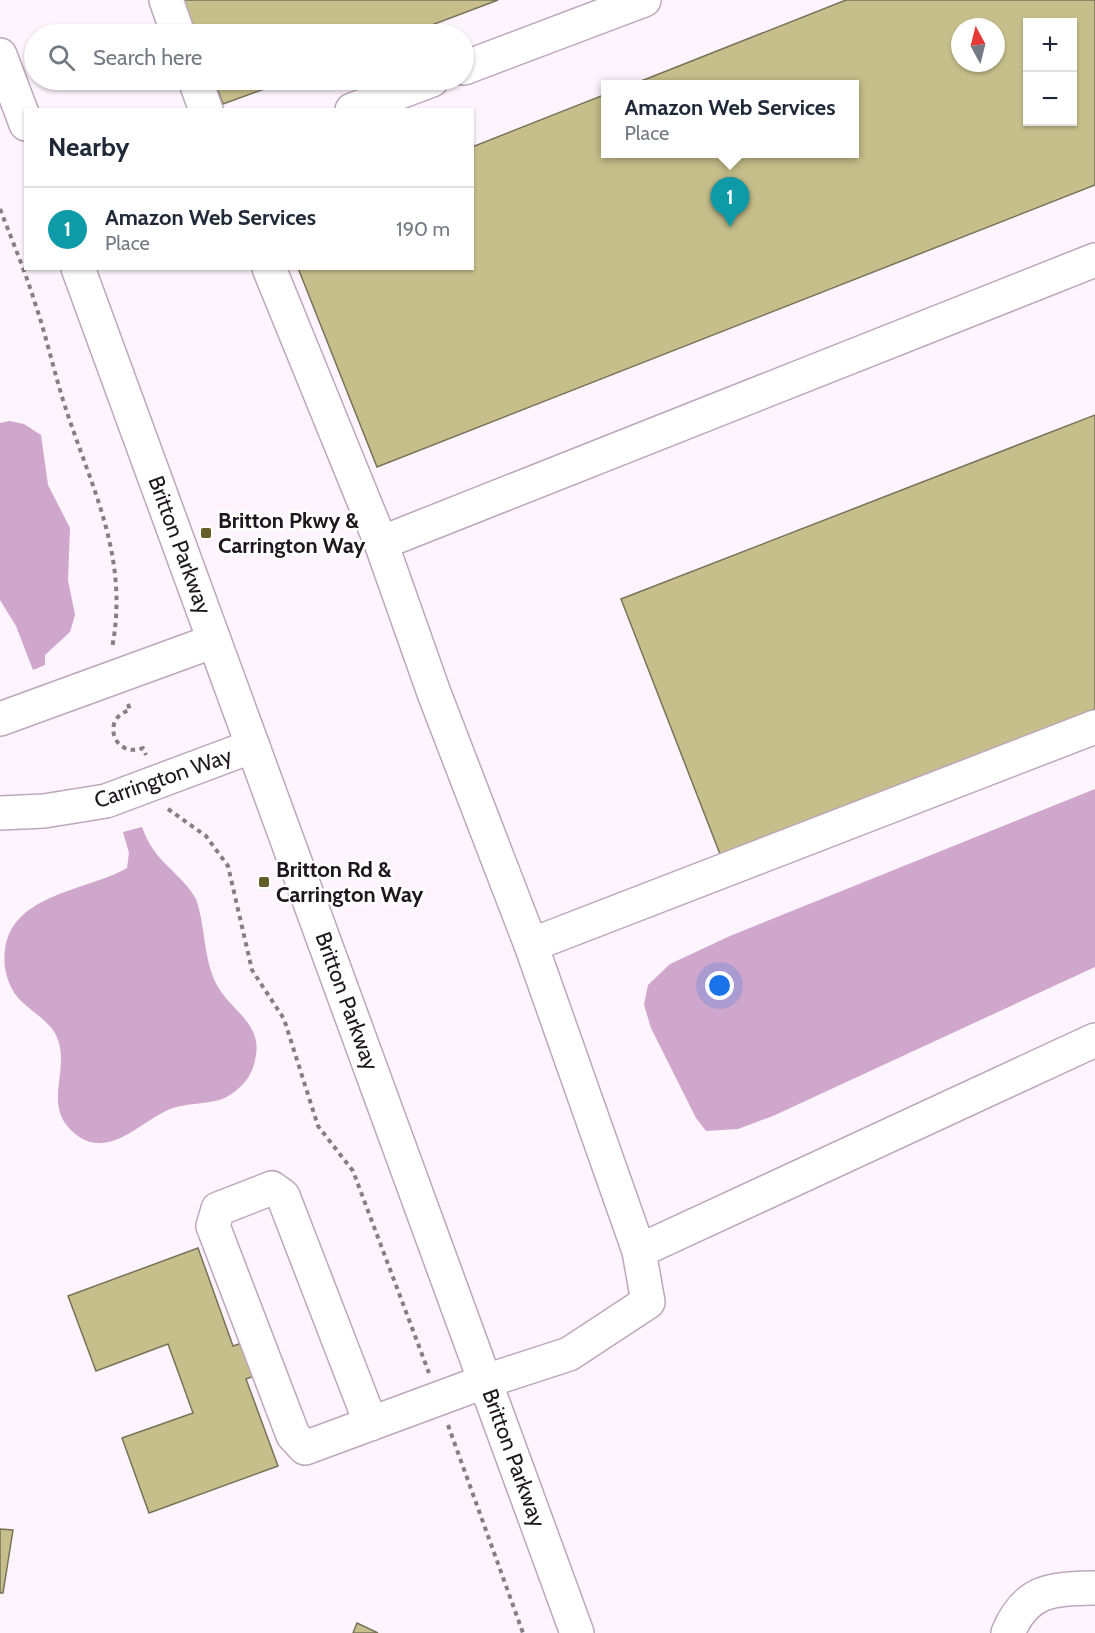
<!DOCTYPE html>
<html lang="en">
<head>
<meta charset="utf-8">
<style>
  :root { --surface:#fff; --page:#f2f2f3; --text:#1f2937; --muted:#747a83; --line:#e0e1e3; --accent:#1a73e8 }
  body { margin:0; font-family:Cabin,sans-serif; background:var(--page); color:var(--text) }
  .controls { position:absolute; right:18px; top:18px; display:grid; overflow:hidden; border-radius:0px; box-shadow:0 2px 4px #0004 }
  .controls button { width:54px; height:54px; display:grid; place-items:center; padding:0; border:0; border-bottom:2px solid var(--line); background:var(--surface); color:var(--text); font:30px sans-serif }
  .compass { position:absolute; left:951px; top:18px; width:54px; height:54px; border-radius:50%; background:var(--surface); box-shadow:0 2px 4px #0004; rotate:353deg }
  .you { position:absolute; left:720px; top:986px; width:21px; height:21px; margin:-15px; border:4px solid #fff; border-radius:50%; background:#1a73e8; box-shadow:0 0 0 9px #1a73e833 }
  .badge { display:grid; place-items:center; width:39px; height:39px; border-radius:50%; background:var(--accent); color:#fff; font-size:20px; font-weight:700 }
  .pin { position:absolute; translate:-50% -50px; filter:drop-shadow(0 2px 3px #0008) }
  .pin::after { content:''; position:absolute; top:32px; width:21px; height:18px; background:inherit; clip-path:polygon(0 0,100% 0,50% 100%) }
  .popup { position:absolute; left:601px; top:80px; width:258px; height:78px; box-sizing:border-box; display:grid; place-content:center; border-radius:0px; background:var(--surface); filter:drop-shadow(0 2px 4px #0005); font-size:20px; white-space:nowrap; color:var(--muted) }
  .popup b { font-size:22px; color:var(--text) }
  .popup::after { content:''; position:absolute; left:50%; top:100%; margin-left:-12px; border:12px solid transparent; border-top-color:var(--surface) }
  .list { margin:0; padding:0; list-style:none }
  h2 { display:flex; justify-content:space-between; align-items:center; height:78px; margin:0; padding:0 24px; font-size:26px }
  h2 small { font-size:20px; font-weight:400; color:var(--muted) }
  .list li { display:grid; grid-template-columns:39px 1fr auto; gap:18px; align-items:center; box-sizing:border-box; height:84px; padding:0 24px; border-top:2px solid var(--line) }
  .list b { display:block; font-size:22px; white-space:nowrap }
  .list p { margin:0; font-size:20px; white-space:nowrap; color:var(--muted) }
  .list em { font-size:20px; font-style:normal; color:var(--muted) }
  .icon { flex:none; width:33px; height:33px; fill:none; stroke:currentColor; stroke-width:2; stroke-linecap:round; stroke-linejoin:round }
  .map { position:relative; flex:none; width:1095px; height:1633px; overflow:hidden }
  .search { position:absolute; background:var(--surface); box-shadow:0 2px 4px #0004; left:24px; top:24px; width:450px; height:66px; display:flex; align-items:center; gap:15px; box-sizing:border-box; padding:0 21px; border-radius:33px; color:var(--muted); font-size:22px }
  .panel { position:absolute; background:var(--surface); box-shadow:0 2px 4px #0004; left:24px; top:108px; width:450px; height:162px; border-radius:0px }
  .map>svg:first-child { display:block }
  .water { fill:#cfa6cc }
  .building { fill:#c7bf8b; stroke:#777359; stroke-width:1.5; fill-rule:evenodd }
  .lines { fill:none; stroke-linecap:round; stroke-linejoin:round }
  .minor-casing { stroke:#bda7bb; stroke-width:36 }
  .major-casing { stroke:#bda7bb; stroke-width:36 }
  .path { stroke:#867d85; stroke-width:4; stroke-dasharray:4.5 4.5; stroke-linecap:butt }
  .minor { stroke:#fff; stroke-width:33 }
  .major { stroke:#fff; stroke-width:33 }
  .poi-dot { fill:#665e2a; stroke:#fff; stroke-width:2 }
  .labels { text-anchor:middle; dominant-baseline:central; stroke-width:5; stroke-linejoin:round; paint-order:stroke }
  .poi-label { font-size:22px; font-weight:bold; fill:#1f171e; stroke:#fff; text-anchor:start }
  .street-label { font-size:22px; fill:#1f171e; stroke:#fff }
</style>
</head>
<body>
<div class="map">
<svg width="1095" height="1633" viewBox="0 0 1095 1633">
  <rect width="100%" height="100%" fill="#fef4fd"/>
  <g class="water">
    <path d="M9,421L24,424L41,435L48,485L70,528L68,580L75,615L70,632L45,655V665L33,670L16,626L0,600V423Z"/>
    <path d="M1095,789V967L773,1116L738,1129L706,1131L696,1118L651,1028L644,1005L648,985L670,964L730,936Z"/>
    <path d="M142,827C155,864 179,870 196,899C206,927 203,961 218,987C231,1010 261,1023 256,1055C253,1074 246,1084 230,1095C215,1105 191,1102 173,1108C145,1117 111,1160 78,1136C38,1107 73,1070 56,1035C46,1016 22,1008 12,989C6,977 3,964 5,950C12,893 88,891 127,868L129,853L123,832Z"/>
  </g>
  <g class="building">
    <path d="M183,0H498L408,34H196Z"/>
    <path d="M846,0H1095V185L377,467L298,268H472V147L606,94V154H855V85H631ZM1028,22H1072V122H1028ZM960,27H996V63H960Z"/>
    <path d="M214,80H289L223,104Z"/>
    <path d="M1095,415V709L720,854L621,599Z"/>
    <path d="M198,1248L233,1346L242,1343L254,1376L246,1379L278,1466L149,1513L122,1438L193,1413L168,1344L96,1371L68,1296Z"/>
    <path d="M0,1529L13,1530L3,1593H0Z"/>
    <path d="M357,1623L378,1633H353Z"/>
  </g>
  <g class="lines">
    <g class="minor-casing">
      <g id="minor">
        <path d="M166,0L178,34"/>
        <path d="M464,68L644,0"/>
        <path d="M195,80L206,110"/>
        <path d="M352,110L432,80"/>
        <path d="M269,268L381,543L434,693L531,945L639,1251"/>
        <path d="M381,543L1095,260"/>
        <path d="M0,719L214,641"/>
        <path d="M0,813L44,811L106,801L253,746"/>
        <path d="M531,945L1095,727"/>
        <path d="M371,1424L283,1196L272,1188L218,1209L213,1226L293,1435L305,1448L486,1381L569,1354L648,1302L639,1251L1095,1040"/>
        <path d="M1008,1633C1026,1589 1052,1589 1095,1588"/>
      </g>
    </g>
    <g class="major-casing">
      <g id="major">
        <path d="M0,55L26,124"/>
        <path d="M78,268L577,1633"/>
      </g>
    </g>
    <g class="path">
      <path d="M0,209C12,240 25,271 35,303C46,335 53,368 63,400C90,486 130,555 112,648"/>
      <path d="M128,704L130,710C100,718 114,759 143,748L146,755"/>
      <path d="M168,809L206,836L228,866L252,970L284,1019L318,1126L353,1171L429,1373"/>
      <path d="M448,1425L523,1633"/>
    </g>
    <use href="#minor" class="minor"/>
    <use href="#major" class="major"/>
  </g>
  <g class="poi-dot">
    <rect x="200" y="527" width="12" height="12" rx="3"/>
    <rect x="258" y="876" width="12" height="12" rx="3"/>
  </g>
  <g class="labels">
    <g class="poi-label">
      <text x="218" y="520">Britton Pkwy &amp;<tspan x="218" dy="25">Carrington Way</tspan></text>
      <text x="276" y="869">Britton Rd &amp;<tspan x="276" dy="25">Carrington Way</tspan></text>
    </g>
    <g class="street-label">
      <text transform="translate(180 545) rotate(70)">Britton Parkway</text>
      <text transform="translate(163 778) rotate(-19)">Carrington Way</text>
      <text transform="translate(347 1001) rotate(70)">Britton Parkway</text>
      <text transform="translate(514 1458) rotate(70)">Britton Parkway</text>
    </g>
  </g>
</svg>
<div class="controls">
<button>+</button>
<button>−</button>
</div>
<svg class="compass" viewBox="-18 -18 36 36"><path d="M0-13l5 13h-10z" fill="#e53935"/><path d="M0 13l5-13h-10z" fill="#747a83"/></svg>
<div class="you"></div>
<div class="pin badge" style="left:730px;top:227px;background:#0f9aa8">1</div>
<div class="popup"><b>Amazon Web Services</b>Place</div>
<div class="search"><svg class="icon" aria-label="search" viewBox="0 0 24 24"><circle cx="10" cy="10" r="6"/><path d="M15 15l6 6"/></svg>Search here</div>
<section class="panel">
<h2>Nearby<small></small></h2>
<ul class="list">
<li><span class="badge" style="background:#0f9aa8">1</span><div><b>Amazon Web Services</b><p>Place</p></div><em>190 m</em></li>
</ul>
</section>
</div>
</body>
</html>
